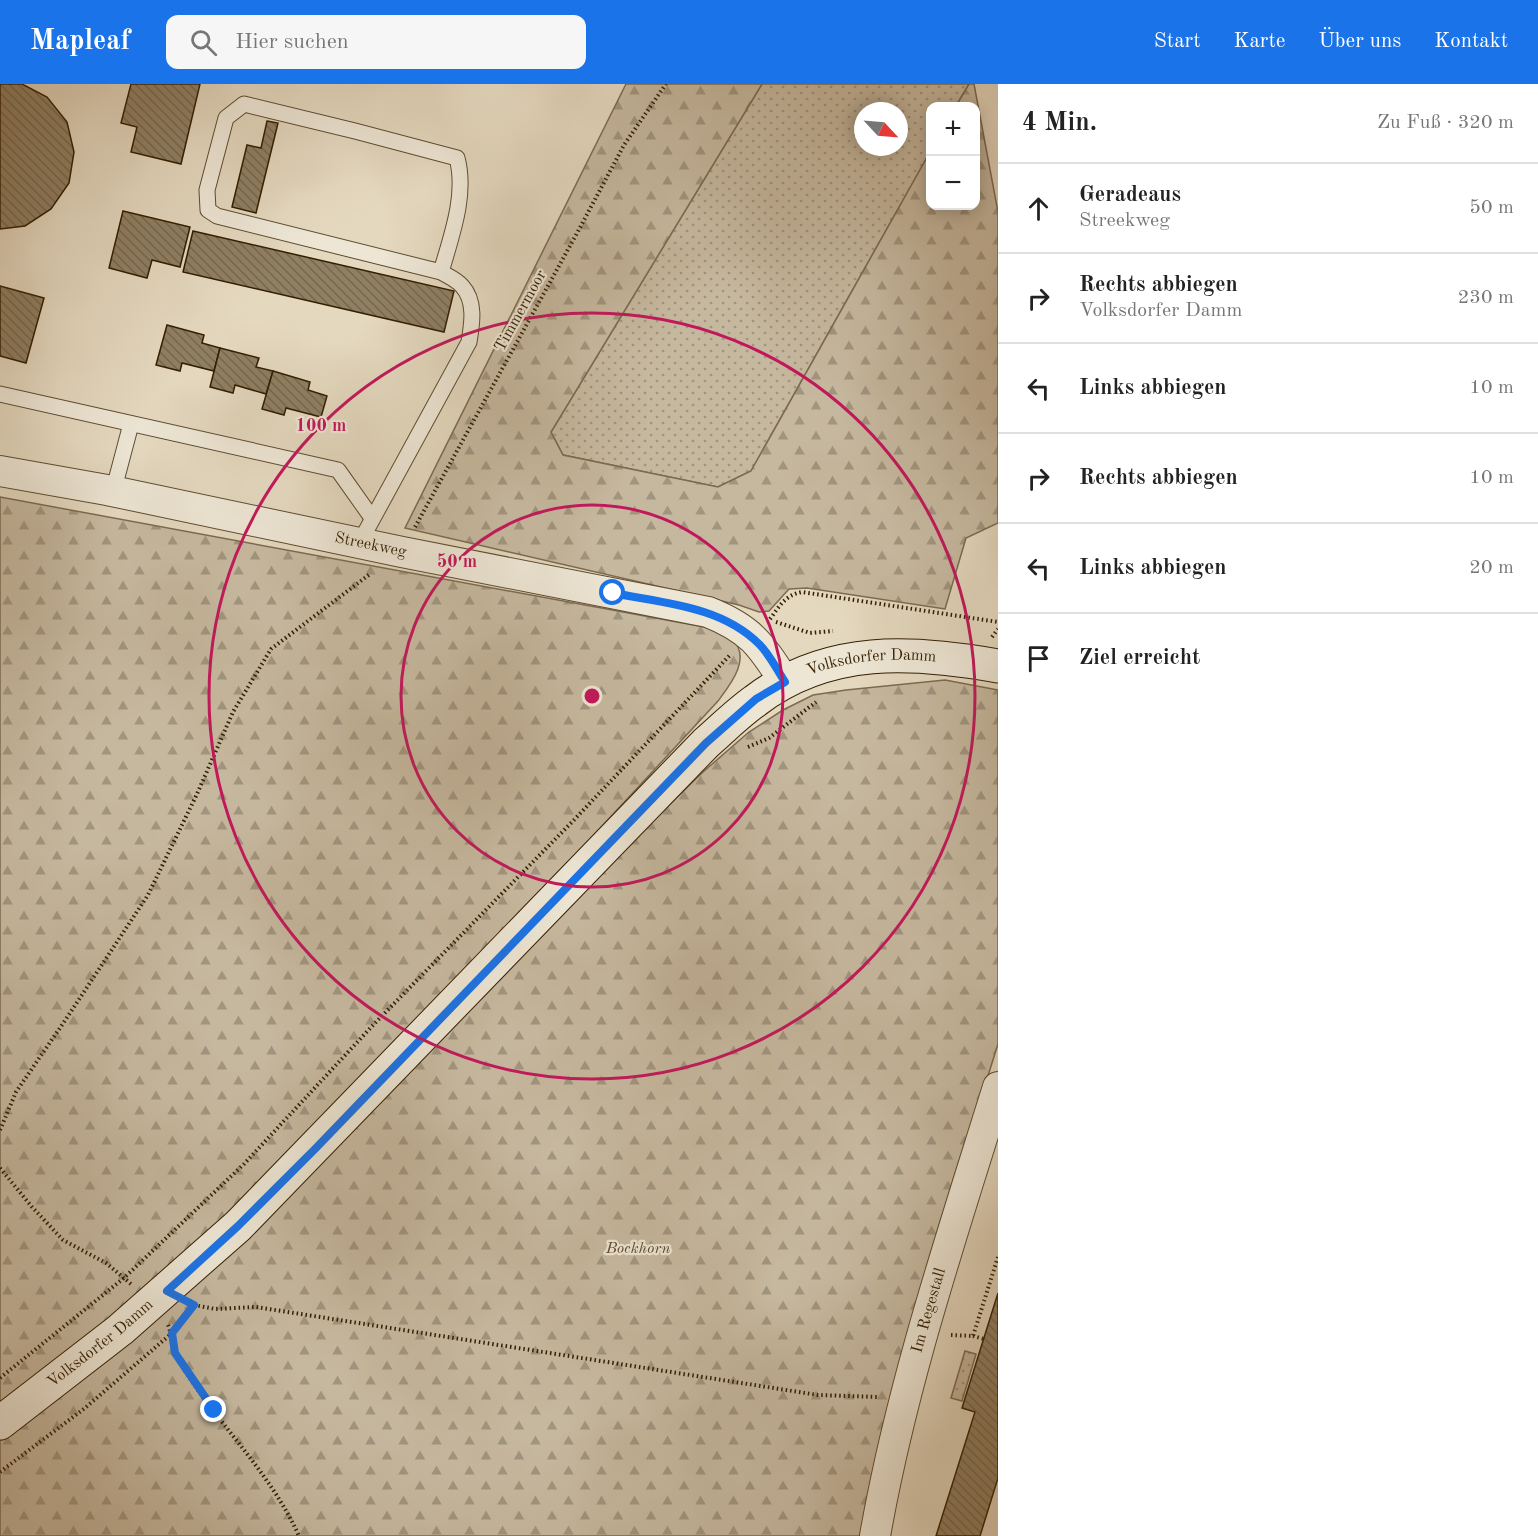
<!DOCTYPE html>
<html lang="de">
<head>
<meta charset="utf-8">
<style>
  :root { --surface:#fff; --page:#f6f6f6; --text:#222; --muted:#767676; --line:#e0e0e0; --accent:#1a73e8 }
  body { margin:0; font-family:"Old Standard TT",serif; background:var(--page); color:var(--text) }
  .controls { position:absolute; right:18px; top:18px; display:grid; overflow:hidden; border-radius:12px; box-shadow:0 3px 15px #0003 }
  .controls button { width:54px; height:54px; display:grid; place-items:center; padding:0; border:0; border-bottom:2px solid var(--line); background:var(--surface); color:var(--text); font:30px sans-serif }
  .compass { position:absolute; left:854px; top:18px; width:54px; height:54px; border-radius:50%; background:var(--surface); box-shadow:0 3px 15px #0003; rotate:116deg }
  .stop { position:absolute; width:18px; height:18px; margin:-14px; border:4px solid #1a73e8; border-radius:50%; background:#fff }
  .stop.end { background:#1a73e8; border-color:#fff; box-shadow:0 2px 6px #0008 }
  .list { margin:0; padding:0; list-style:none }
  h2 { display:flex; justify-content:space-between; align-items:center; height:78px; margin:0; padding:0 24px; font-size:26px }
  h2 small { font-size:20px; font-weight:400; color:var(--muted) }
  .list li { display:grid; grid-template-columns:39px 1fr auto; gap:18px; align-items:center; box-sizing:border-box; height:90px; padding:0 24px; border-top:2px solid var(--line) }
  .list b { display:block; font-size:22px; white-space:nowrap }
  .list p { margin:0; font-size:20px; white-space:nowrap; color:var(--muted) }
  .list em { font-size:20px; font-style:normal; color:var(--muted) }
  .icon { flex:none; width:33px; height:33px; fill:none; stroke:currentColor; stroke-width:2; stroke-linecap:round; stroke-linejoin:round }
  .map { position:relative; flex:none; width:998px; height:1452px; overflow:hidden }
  header { display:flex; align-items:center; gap:36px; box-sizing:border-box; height:84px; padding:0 30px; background:var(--accent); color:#fff }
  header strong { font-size:28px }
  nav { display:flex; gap:33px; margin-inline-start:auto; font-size:21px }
  .search { width:420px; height:54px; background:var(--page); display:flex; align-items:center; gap:15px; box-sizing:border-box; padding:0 21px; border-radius:12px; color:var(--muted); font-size:22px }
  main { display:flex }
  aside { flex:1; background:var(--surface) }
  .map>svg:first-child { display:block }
  .grass { fill:url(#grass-dots); stroke:#7c6b50; stroke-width:1.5; fill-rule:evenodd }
  .forest { fill:url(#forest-firs); stroke:#7c6b50; stroke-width:1.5 }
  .building { fill:url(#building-back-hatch); stroke:#331e00; stroke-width:1.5 }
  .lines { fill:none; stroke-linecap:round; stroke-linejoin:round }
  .lane-casing { stroke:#5f4c30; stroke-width:17 }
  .street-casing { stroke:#5f4c30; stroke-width:32 }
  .secondary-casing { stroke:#331e00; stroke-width:35 }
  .path { stroke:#331e00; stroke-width:4; stroke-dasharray:1.5 3; stroke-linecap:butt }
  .lane { stroke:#ede6d5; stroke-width:15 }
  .street { stroke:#ede6d5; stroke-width:30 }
  .secondary { stroke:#ede6d5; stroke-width:33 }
  .route { stroke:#1a73e8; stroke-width:8 }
  .ring { fill:none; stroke:#c2185b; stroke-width:3 }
  .labels { text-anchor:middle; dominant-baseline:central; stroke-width:4.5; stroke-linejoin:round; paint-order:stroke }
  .street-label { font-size:16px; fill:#331e00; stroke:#ede6d5 }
  .park-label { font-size:16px; font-style:italic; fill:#5f4c30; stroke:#ede6d5 }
  .centre { fill:#c2185b; stroke:#ede6d5; stroke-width:3 }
  .ring-label { font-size:18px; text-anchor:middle; font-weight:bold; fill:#c2185b; stroke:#ede6d5; stroke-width:4.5; stroke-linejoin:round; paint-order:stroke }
</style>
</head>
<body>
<header>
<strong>Mapleaf</strong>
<div class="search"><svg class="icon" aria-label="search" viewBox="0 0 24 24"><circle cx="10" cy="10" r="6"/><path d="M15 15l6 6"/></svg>Hier suchen</div>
<nav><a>Start</a><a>Karte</a><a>Über uns</a><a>Kontakt</a></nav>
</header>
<main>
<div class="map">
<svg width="998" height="1452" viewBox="0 0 998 1452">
  <defs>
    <pattern id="grass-dots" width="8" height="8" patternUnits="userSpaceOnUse" patternTransform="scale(1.5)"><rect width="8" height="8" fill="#c6b89f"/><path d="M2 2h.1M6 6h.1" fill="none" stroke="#a1957f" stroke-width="1.8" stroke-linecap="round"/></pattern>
    <pattern id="forest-firs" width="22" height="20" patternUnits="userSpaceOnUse" patternTransform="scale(1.5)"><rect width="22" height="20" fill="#c6b89f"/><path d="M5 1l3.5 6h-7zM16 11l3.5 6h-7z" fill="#a1957f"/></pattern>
    <pattern id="building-back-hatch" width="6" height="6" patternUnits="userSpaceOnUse" patternTransform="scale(1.5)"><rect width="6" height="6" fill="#8f7f63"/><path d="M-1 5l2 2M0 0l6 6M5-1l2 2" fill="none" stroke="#75674f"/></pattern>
  </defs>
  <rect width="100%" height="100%" fill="#e4d8bf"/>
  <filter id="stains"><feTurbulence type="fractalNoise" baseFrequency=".00333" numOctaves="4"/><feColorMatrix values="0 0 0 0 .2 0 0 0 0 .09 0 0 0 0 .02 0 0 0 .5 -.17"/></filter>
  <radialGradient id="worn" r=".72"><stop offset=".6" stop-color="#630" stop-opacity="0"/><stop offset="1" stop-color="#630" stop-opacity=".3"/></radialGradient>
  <g class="grass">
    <path d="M762,0H969L956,22H930V68L751,387L718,403L563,371L551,348ZM863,27H899V63H863Z"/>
    <path d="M965,1267L976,1270L962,1317L951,1314Z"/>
  </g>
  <g class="forest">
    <path d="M626,0H762L551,348L563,371L718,403L751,387L930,68V122H975V22H956L969,0H974L998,128V439L966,454L945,525L807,504L789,505L769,527L759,528L739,521L405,444Z"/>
    <path d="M0,413L715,545C720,548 727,551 731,554C753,573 730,601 718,617L426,932L321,1040L164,1190L0,1322Z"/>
    <path d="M945,596L998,606V960L963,1071L864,1452H0V1357L67,1307L703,688L749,648L783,626L813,611L846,606Z"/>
  </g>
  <g class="building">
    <path d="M0,0H22L47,13L67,38L74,68L69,99L51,125L25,142L0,145Z"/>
    <path d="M131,0H200L181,80L131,68L137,43L121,39Z"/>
    <path d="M267,37L278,39L256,129L232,123L247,61L261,64Z"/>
    <path d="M123,127L190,143L180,183L152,176L147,194L109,184Z"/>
    <path d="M193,147L454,207L444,248L183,188Z"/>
    <path d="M0,202L44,214L26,279L0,272Z"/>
    <path d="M167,241L204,251L202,259L220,264L214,287L182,279L180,287L156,281Z"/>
    <path d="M220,264L259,274L256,283L273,287L266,310L235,301L233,309L210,303Z"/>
    <path d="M273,287L310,298L308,306L327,312L321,333L286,324L284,331L262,325Z"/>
    <path d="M998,1209V1394L980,1452H936L975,1328L962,1324Z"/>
  </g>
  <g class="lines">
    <g class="lane-casing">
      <g id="lane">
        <path d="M0,310L338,386L372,434"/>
        <path d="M113,408L131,340"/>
        <path d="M360,458L469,258C472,240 476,217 462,202C457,196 448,192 441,188L217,132L208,126L207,106L226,34L244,20L355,47L457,74C467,111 451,153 441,188"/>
      </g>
    </g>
    <g class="street-casing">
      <g id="street">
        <path id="s1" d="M0,387L107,406L402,468L708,528C751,545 761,561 785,598"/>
        <path id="s2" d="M875,1452C902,1299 952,1151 998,1003"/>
      </g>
    </g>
    <g class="secondary-casing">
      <g id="secondary">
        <path id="s3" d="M0,1339L120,1246L238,1142L706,659C722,645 737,630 755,617C828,561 913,567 998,582"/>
      </g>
    </g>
    <g class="path">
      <path d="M415,443L576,151L624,61L666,0"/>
      <path d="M770,535C779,523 785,511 802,508L998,538"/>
      <path d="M776,538L810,549L833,547"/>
      <path d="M992,553L998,545"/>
      <path d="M748,663L769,654L816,618"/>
      <path d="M0,1046L16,1008L64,938L148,811L197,710L233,628L271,565L370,490"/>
      <path d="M0,1084L32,1123L63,1156L106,1179L131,1200"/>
      <path d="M194,1221L215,1225L256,1223L818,1311L878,1313"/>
      <path d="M168,1241C172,1250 171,1263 176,1272C212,1335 269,1385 299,1452"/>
      <path d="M951,1251L973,1252L998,1173"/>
      <path d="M973,1252L984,1255"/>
      <path d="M0,1294L124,1194L244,1080L376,938L572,738L731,570"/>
      <path d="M0,1388L85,1324L172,1249L190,1226"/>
    </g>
    <use href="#lane" class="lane"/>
    <use href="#street" class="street"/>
    <use href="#secondary" class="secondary"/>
  </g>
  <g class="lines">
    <path class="route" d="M214,1326L175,1269L172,1249L194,1221L167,1207L238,1142L315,1065L706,659L756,615L785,598C777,586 770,571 759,560C721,522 663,519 613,509"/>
  </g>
  <g class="ring">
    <circle cx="592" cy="612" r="191"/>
    <circle cx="592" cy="612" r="383"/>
  </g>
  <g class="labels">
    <g class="street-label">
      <text transform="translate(521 227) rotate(-61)">Timmermoor</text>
      <text stroke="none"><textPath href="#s1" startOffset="378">Streekweg</textPath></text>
      <text stroke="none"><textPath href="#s3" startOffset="1172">Volksdorfer Damm</textPath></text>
      <text stroke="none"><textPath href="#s2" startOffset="232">Im Regestall</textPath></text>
      <text stroke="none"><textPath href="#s3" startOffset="128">Volksdorfer Damm</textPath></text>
    </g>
    <g class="park-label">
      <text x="638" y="1165">Bockhorn</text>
    </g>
  </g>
  <circle cx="592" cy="612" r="9" class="centre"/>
  <g class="ring-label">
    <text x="321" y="347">100 m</text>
    <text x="457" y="483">50 m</text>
  </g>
  <rect width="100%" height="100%" filter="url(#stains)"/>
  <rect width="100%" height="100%" fill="url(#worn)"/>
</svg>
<div class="controls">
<button>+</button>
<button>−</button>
</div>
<svg class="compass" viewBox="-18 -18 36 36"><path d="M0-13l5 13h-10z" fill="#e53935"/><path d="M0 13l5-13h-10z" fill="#767676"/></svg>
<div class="stop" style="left:613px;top:509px"></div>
<div class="stop end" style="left:214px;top:1326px"></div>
</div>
<aside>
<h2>4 Min.<small>Zu Fuß · 320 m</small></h2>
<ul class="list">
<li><svg class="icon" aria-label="ahead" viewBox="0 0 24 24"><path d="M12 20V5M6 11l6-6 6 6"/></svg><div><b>Geradeaus</b><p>Streekweg</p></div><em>50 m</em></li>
<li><svg class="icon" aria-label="right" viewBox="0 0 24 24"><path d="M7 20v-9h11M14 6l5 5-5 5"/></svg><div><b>Rechts abbiegen</b><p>Volksdorfer Damm</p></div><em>230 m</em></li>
<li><svg class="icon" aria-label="left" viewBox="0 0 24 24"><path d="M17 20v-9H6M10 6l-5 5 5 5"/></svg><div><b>Links abbiegen</b></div><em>10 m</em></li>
<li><svg class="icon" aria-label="right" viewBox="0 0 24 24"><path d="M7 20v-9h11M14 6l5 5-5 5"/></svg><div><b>Rechts abbiegen</b></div><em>10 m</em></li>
<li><svg class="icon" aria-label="left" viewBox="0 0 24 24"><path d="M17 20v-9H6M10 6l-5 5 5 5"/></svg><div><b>Links abbiegen</b></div><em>20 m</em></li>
<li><svg class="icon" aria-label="arrive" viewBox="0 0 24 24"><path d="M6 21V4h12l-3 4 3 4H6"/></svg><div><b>Ziel erreicht</b></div></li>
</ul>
</aside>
</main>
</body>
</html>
